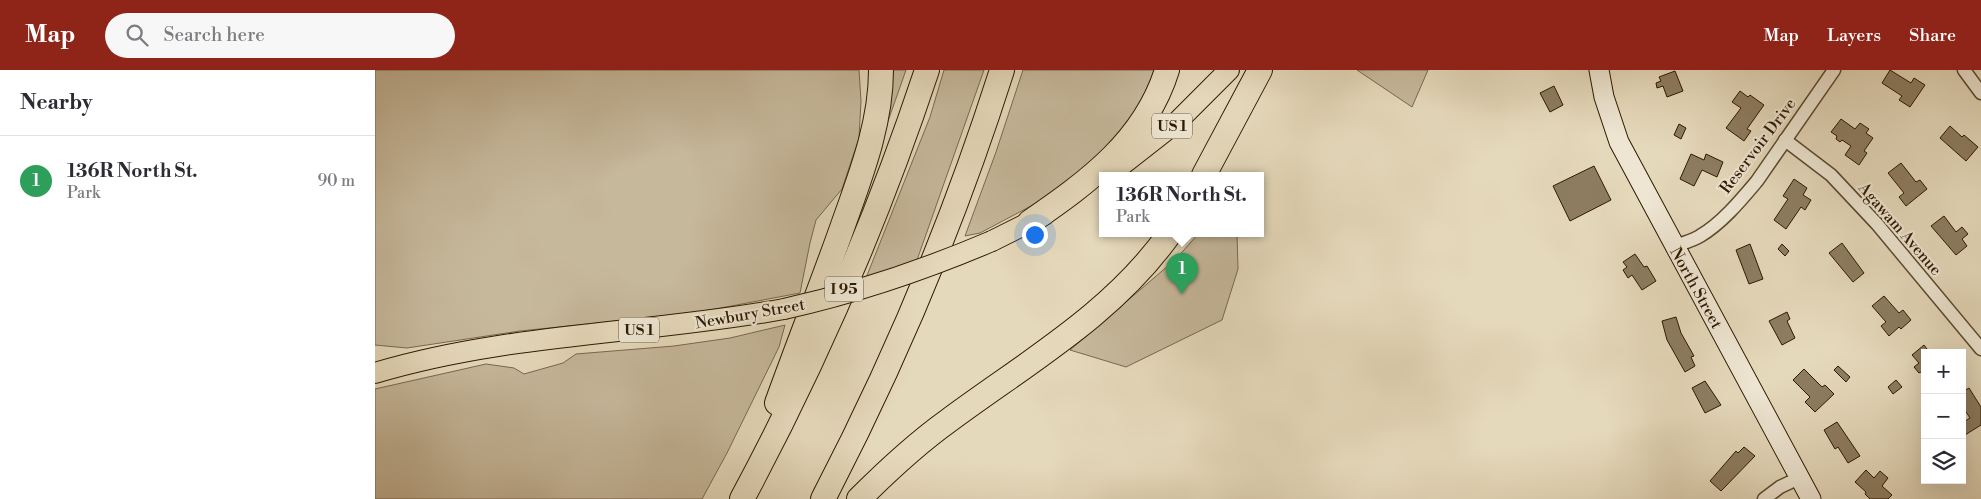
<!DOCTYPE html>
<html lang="en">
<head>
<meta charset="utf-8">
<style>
  :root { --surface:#fff; --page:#f7f7f7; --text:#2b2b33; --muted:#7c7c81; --line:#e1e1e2; --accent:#8f2418 }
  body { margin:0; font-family:"Libre Bodoni",serif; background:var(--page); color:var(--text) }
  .controls { position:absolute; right:15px; bottom:15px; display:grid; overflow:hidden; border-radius:0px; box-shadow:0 5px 20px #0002 }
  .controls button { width:45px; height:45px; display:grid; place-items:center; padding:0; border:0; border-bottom:1px solid var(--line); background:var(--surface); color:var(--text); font:25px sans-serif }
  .you { position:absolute; left:659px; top:164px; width:18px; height:18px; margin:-12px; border:4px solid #fff; border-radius:50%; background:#1a73e8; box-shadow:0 0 0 8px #1a73e833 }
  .badge { display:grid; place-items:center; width:32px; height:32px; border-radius:50%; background:var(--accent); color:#fff; font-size:16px; font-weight:700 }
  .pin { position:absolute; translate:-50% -41px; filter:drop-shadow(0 1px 2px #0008) }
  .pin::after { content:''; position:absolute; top:26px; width:18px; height:15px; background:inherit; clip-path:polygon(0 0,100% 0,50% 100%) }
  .popup { position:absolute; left:724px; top:102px; width:165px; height:65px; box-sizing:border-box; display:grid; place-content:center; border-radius:0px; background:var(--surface); filter:drop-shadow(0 1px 4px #0005); font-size:16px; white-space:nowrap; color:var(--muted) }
  .popup b { font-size:19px; color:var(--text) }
  .popup::after { content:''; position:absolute; left:50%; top:100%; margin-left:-10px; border:10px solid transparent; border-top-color:var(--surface) }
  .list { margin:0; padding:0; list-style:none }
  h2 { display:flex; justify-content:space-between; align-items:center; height:65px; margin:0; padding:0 20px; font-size:21px }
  h2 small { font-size:16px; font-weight:400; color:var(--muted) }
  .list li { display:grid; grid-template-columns:32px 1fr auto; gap:15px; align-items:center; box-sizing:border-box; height:90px; padding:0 20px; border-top:1px solid var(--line) }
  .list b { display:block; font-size:19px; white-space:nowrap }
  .list p { margin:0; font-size:16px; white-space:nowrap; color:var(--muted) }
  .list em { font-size:16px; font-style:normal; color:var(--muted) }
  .icon { flex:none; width:28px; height:28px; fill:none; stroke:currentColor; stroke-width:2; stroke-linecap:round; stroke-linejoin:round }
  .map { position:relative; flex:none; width:1606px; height:429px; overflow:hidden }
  header { display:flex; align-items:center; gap:30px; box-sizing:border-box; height:70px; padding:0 25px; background:var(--accent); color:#fff }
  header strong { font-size:24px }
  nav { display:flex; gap:28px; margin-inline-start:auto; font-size:18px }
  .search { width:350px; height:45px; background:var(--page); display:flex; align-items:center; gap:12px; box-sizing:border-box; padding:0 18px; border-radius:28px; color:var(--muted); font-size:19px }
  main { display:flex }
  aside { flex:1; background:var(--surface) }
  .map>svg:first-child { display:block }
  .green { fill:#c6b89b; stroke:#7a684e }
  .building { fill:#8d7d61; stroke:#2d1900 }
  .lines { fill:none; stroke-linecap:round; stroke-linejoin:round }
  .street-casing { stroke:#5b492f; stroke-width:15 }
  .secondary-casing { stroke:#2d1900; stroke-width:21 }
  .primary-casing { stroke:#2d1900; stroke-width:22 }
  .highway-casing { stroke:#2d1900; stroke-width:26 }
  .street { stroke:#eee6d3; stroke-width:12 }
  .secondary { stroke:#eee6d3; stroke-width:19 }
  .primary { stroke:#e5d9bb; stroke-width:20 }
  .highway { stroke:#e5d9bb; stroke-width:24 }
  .primary-bridge-casing { stroke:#2d1900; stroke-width:22; stroke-linecap:butt }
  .primary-bridge { stroke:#e5d9bb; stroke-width:20 }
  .labels { text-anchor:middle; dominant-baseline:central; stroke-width:4.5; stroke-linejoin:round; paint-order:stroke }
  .shield { fill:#eee6d3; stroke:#67563f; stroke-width:1 }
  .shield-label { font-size:15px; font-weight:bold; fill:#2d1900 }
  .street-label { font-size:16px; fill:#2d1900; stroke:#eee6d3 }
</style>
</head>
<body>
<header>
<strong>Map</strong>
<div class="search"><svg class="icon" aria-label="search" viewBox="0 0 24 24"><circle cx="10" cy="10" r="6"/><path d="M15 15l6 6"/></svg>Search here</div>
<nav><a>Map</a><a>Layers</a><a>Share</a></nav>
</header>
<main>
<aside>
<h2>Nearby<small></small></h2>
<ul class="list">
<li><span class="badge" style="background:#2e9e5b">1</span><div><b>136R North St.</b><p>Park</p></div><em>90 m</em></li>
</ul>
</aside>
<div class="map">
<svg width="1606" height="429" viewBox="0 0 1606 429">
  <rect width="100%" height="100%" fill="#e5d9bb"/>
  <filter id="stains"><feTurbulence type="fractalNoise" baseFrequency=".004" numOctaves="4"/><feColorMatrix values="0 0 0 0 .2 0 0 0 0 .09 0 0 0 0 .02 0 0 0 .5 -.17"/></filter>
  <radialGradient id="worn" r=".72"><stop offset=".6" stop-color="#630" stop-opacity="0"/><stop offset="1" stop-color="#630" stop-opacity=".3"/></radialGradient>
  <g class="green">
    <path d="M0,0H484L486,31L484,68L467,119L441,150L435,173L425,223L319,243L145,261L32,278L0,275Z"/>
    <path d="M512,0H531L506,71Z"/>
    <path d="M569,0H609L542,190L491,208L555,47Z"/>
    <path d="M648,0H784L744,71L671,128L605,163L590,166L621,82Z"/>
    <path d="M982,0H1053L1037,37Z"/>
    <path d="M824,163H862L863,199L847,250L751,297L695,280L801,189Z"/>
    <path d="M410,255L404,277L352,383L327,429H0V319L111,294L139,298L149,304L188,293L201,284L299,276L355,268Z"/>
  </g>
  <g class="building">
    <path d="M1515,0L1536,13L1539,8L1550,15L1535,37L1524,30L1527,26L1507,13Z"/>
    <path d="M1300,1L1308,21L1292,27L1288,16L1282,18L1281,13L1286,11L1284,7Z"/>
    <path d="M1179,16L1188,35L1175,42L1165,23Z"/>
    <path d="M1365,21L1373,27L1375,25L1389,35L1372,59L1376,61L1369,71L1351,58L1366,38L1357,32Z"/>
    <path d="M1466,49L1480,59L1485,53L1494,59L1491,63L1498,68L1489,81L1492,83L1484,95L1470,85L1476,76L1467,70L1465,72L1461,69L1462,66L1456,62Z"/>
    <path d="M1304,54L1311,58L1306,69L1299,65Z"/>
    <path d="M1575,56L1587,67L1589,65L1603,77L1591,91L1565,68Z"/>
    <path d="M1316,84L1329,90L1331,84L1348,92L1342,107L1327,100L1319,116L1305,109Z"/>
    <path d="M1526,93L1541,112L1545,110L1552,119L1531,136L1524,127L1529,123L1513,103Z"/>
    <path d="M1219,96L1236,130L1195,151L1178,116Z"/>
    <path d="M1419,109L1432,118L1428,125L1436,130L1430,140L1426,137L1411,159L1399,150L1413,129L1408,126Z"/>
    <path d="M1569,146L1581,162L1587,157L1593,164L1587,169L1592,176L1581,185L1556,156Z"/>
    <path d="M1467,173L1489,203L1478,212L1454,183Z"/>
    <path d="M1375,174L1388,209L1374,214L1361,180Z"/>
    <path d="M1407,174L1414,181L1410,186L1403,179Z"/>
    <path d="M1260,184L1269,197L1272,196L1281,211L1267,220L1257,205L1253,208L1248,200L1252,197L1248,192Z"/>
    <path d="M1509,226L1524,243L1528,240L1536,250L1526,259L1524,257L1514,266L1506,256L1511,252L1497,236Z"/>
    <path d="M1412,242L1415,249L1412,251L1420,268L1407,275L1394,251Z"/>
    <path d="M1301,247L1306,263L1319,286L1316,287L1320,296L1310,302L1292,270L1287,251Z"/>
    <path d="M1549,275L1555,283H1550V300L1544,303L1539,297L1544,293L1537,285Z"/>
    <path d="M1463,296L1475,307L1471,312L1459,300Z"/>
    <path d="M1429,299L1447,317L1450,315L1459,324L1440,342L1430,332L1435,327L1418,310Z"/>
    <path d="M1521,310L1527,317L1518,324L1513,317Z"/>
    <path d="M1330,311L1346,335L1330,343L1317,318Z"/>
    <path d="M1594,318L1606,337V355L1590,365L1587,360V353L1595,348L1587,336V322Z"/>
    <path d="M1462,352L1485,386L1473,393L1463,377L1460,379L1449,360Z"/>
    <path d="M1369,377L1380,386L1346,421L1335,411L1361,381L1363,383Z"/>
    <path d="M1491,400L1499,408L1505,401L1513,408L1507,416L1517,425L1513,429H1495L1490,424L1491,422L1480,412Z"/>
  </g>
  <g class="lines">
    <g class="street-casing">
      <g id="street">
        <path d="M1589,0L1606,23"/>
        <path d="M1410,70L1456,105L1502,154L1606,279"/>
        <path d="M1299,177C1307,173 1317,171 1325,166C1347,153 1366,130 1382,111L1459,0"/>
        <path d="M1389,429L1405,417L1424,408"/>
      </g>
    </g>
    <g class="secondary-casing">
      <path id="secondary" d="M1224,0L1229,27L1244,72L1436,429"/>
    </g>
    <g class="primary-casing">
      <g id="primary">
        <path d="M734,105L803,51L854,0"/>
        <path d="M617,171L669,145"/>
        <path d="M0,303C133,263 273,264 409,239"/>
      </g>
    </g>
    <g class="highway-casing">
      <g id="highway">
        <path d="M829,105L885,0"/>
        <path d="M655,152C713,112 770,71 792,0"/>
        <path d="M402,333C423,275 446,217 467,158C485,107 506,55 506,0"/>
        <path d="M367,429C441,291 503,148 552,0"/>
        <path d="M448,429C520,291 580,148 627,0"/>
        <path d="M484,429C512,401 541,374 573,351C651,293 738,244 795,163"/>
      </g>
    </g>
    <use href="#street" class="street"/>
    <use href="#secondary" class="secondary"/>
    <use href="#primary" class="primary"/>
    <use href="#highway" class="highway"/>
    <g class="primary-bridge-casing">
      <path id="primary-bridge" d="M409,239C481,223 549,200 617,171"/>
    </g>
    <use href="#primary-bridge" class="primary-bridge"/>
  </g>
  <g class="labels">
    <g class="shield">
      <rect x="777" y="43.5" width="40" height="25" rx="4"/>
      <rect x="450" y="206.5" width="38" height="25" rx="4"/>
      <rect x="244" y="247.5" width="40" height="25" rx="4"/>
    </g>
    <g class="shield-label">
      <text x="797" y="56">US 1</text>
      <text x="469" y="219">I 95</text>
      <text x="264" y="260">US 1</text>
    </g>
    <g class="street-label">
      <text transform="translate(1383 76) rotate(-53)">Reservoir Drive</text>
      <text transform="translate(1525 159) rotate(49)">Agawam Avenue</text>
      <text transform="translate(1321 218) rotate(61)">North Street</text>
      <text transform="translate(375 244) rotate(-10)">Newbury Street</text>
    </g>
  </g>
  <rect width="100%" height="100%" filter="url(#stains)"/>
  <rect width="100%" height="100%" fill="url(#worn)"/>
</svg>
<div class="controls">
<button>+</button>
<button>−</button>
<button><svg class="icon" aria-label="layers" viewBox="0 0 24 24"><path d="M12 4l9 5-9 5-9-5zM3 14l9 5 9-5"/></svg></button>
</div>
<div class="you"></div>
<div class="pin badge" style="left:807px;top:224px;background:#2e9e5b">1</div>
<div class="popup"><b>136R North St.</b>Park</div>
</div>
</main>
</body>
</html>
